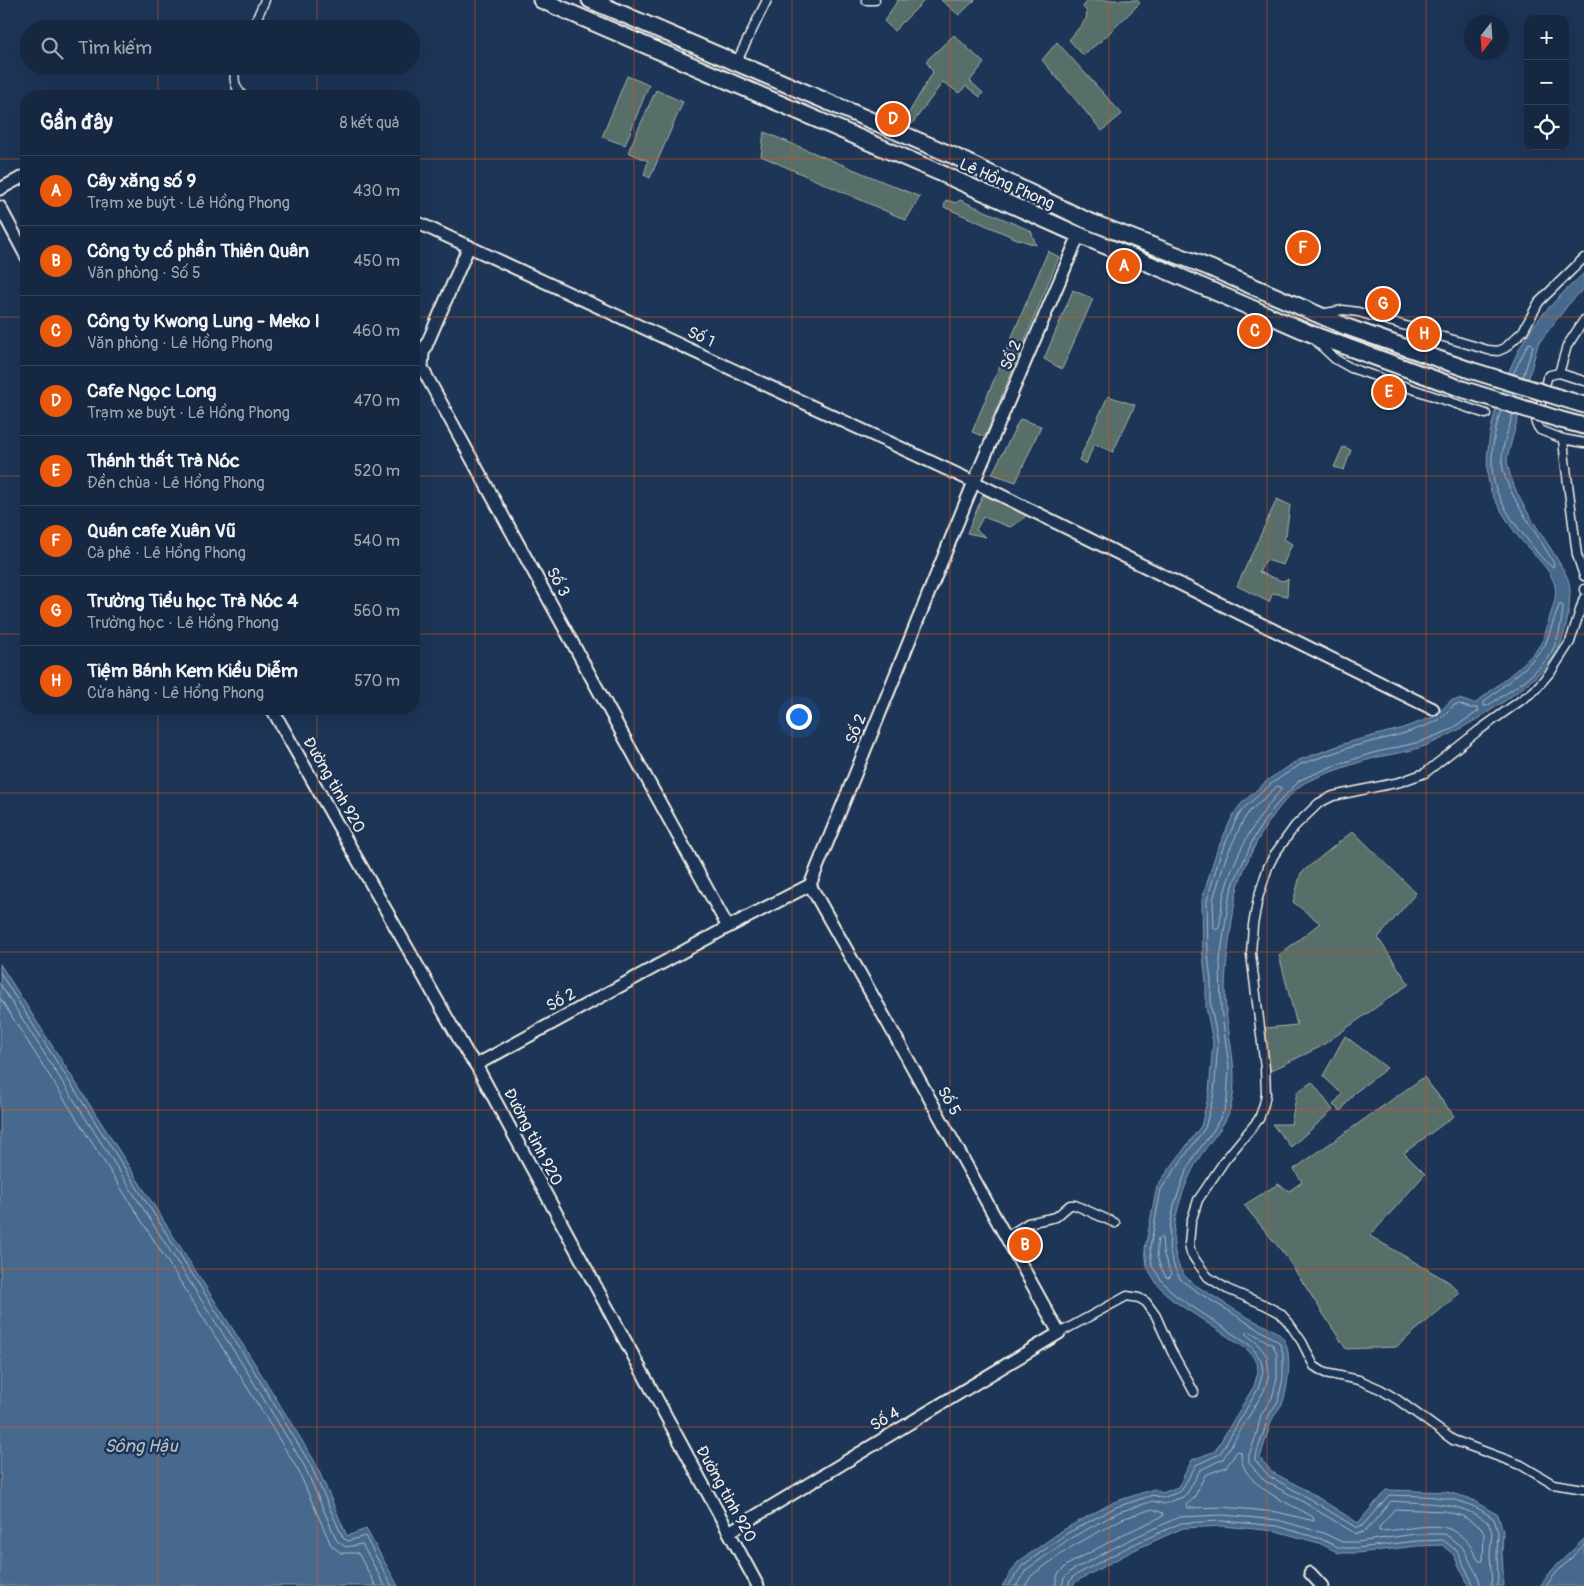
<!DOCTYPE html>
<html lang="vi">
<head>
<meta charset="utf-8">
<style>
  :root { --surface:#162841; --page:#1f3048; --text:#f1f3f6; --muted:#9ea6b1; --line:#35445a; --accent:#ea580c }
  body { margin:0; font-family:Pangolin,sans-serif; background:var(--page); color:var(--text) }
  .controls { position:absolute; right:15px; top:15px; display:grid; overflow:hidden; border-radius:10px; box-shadow:0 5px 20px #0002 }
  .controls button { width:45px; height:45px; display:grid; place-items:center; padding:0; border:0; border-bottom:1px solid var(--line); background:var(--surface); color:var(--text); font:25px sans-serif }
  .compass { position:absolute; left:1464px; top:15px; width:45px; height:45px; border-radius:50%; background:var(--surface); box-shadow:0 5px 20px #0002; rotate:197deg }
  .you { position:absolute; left:798px; top:716px; width:18px; height:18px; margin:-12px; border:4px solid #fff; border-radius:50%; background:#1a73e8; box-shadow:0 0 0 8px #1a73e833 }
  .badge { display:grid; place-items:center; width:32px; height:32px; border-radius:50%; background:var(--accent); color:#fff; font-size:16px; font-weight:700 }
  .pin { position:absolute; translate:-50% -50%; border:2px solid #fff; box-shadow:0 1px 5px #0006 }
  .list { margin:0; padding:0; list-style:none }
  h2 { display:flex; justify-content:space-between; align-items:center; height:65px; margin:0; padding:0 20px; font-size:21px }
  h2 small { font-size:16px; font-weight:400; color:var(--muted) }
  .list li { display:grid; grid-template-columns:32px 1fr auto; gap:15px; align-items:center; box-sizing:border-box; height:70px; padding:0 20px; border-top:1px solid var(--line) }
  .list b { display:block; font-size:19px; white-space:nowrap }
  .list p { margin:0; font-size:16px; white-space:nowrap; color:var(--muted) }
  .list em { font-size:16px; font-style:normal; color:var(--muted) }
  .icon { flex:none; width:28px; height:28px; fill:none; stroke:currentColor; stroke-width:2; stroke-linecap:round; stroke-linejoin:round }
  .map { position:relative; flex:none; width:1584px; height:1586px; overflow:hidden }
  .search { position:absolute; background:var(--surface); box-shadow:0 5px 20px #0002; left:20px; top:20px; width:400px; height:55px; display:flex; align-items:center; gap:12px; box-sizing:border-box; padding:0 18px; border-radius:28px; color:var(--muted); font-size:19px }
  .panel { position:absolute; background:var(--surface); box-shadow:0 5px 20px #0002; left:20px; top:90px; width:400px; height:625px; border-radius:20px }
  .map>svg:first-child { display:block }
  .green { fill:#586e69; stroke:#a6b0a8 }
  .water { fill:#46698d; stroke:#8c9fb1 }
  .lines { fill:none; stroke-linecap:round; stroke-linejoin:round }
  .shore { stroke:#aebbc4; stroke-width:1 }
  .street-casing { stroke:#f4f1e8; stroke-width:11 }
  .secondary-casing { stroke:#f4f1e8; stroke-width:15 }
  .highway-casing { stroke:#f4f1e8; stroke-width:19 }
  .street { stroke:#1d3557; stroke-width:8 }
  .secondary { stroke:#1d3557; stroke-width:11 }
  .highway { stroke:#1d3557; stroke-width:15 }
  .highway-bridge-casing { stroke:#f4f1e8; stroke-width:19; stroke-linecap:butt }
  .highway-bridge { stroke:#1d3557; stroke-width:15 }
  .grid { fill:none; stroke:#e8590c; stroke-width:1; stroke-opacity:0.55 }
  .labels { text-anchor:middle; dominant-baseline:central; stroke-width:5; stroke-linejoin:round; paint-order:stroke }
  .street-label { font-size:16px; fill:#f4f1e8; stroke:#1d3557 }
  .water-label { font-size:18px; font-style:italic; fill:#b7c1c8; stroke:#1d3557 }
</style>
</head>
<body>
<div class="map">
<svg width="1584" height="1586" viewBox="0 0 1584 1586">
  <rect width="100%" height="100%" fill="#1d3557"/>
  <filter id="ink" filterUnits="userSpaceOnUse"><feTurbulence type="fractalNoise" baseFrequency=".02" numOctaves="2"/><feDisplacementMap in="SourceGraphic" scale="10" xChannelSelector="R" yChannelSelector="G"/><feConvolveMatrix kernelMatrix="1 2 1 2 8 2 1 2 1" color-interpolation-filters="sRGB"/></filter>
  <g filter="url(#ink)">
    <g class="green">
      <path d="M898,0H925L894,31L884,21Z"/>
      <path d="M941,0H975L959,15Z"/>
      <path d="M1088,0H1137L1140,3L1102,40L1083,55L1069,40L1086,19L1087,12L1083,7Z"/>
      <path d="M954,35L984,63L970,81L983,93L980,97L966,86L959,93L943,82L912,124L907,116L933,72L926,61Z"/>
      <path d="M1057,42L1122,114L1102,131L1042,60Z"/>
      <path d="M627,76L649,85L625,145L602,137Z"/>
      <path d="M656,90L683,102L650,178L644,175L648,161L628,152Z"/>
      <path d="M764,132L920,197L906,220L761,156Z"/>
      <path d="M946,200L956,203L960,200L1031,231L1036,245L1017,239L944,207Z"/>
      <path d="M1048,251L1059,257L985,437L972,432Z"/>
      <path d="M1073,290L1093,299L1062,369L1044,359Z"/>
      <path d="M1108,396L1135,405L1113,452L1094,444L1086,464L1079,460Z"/>
      <path d="M1020,419L1041,426L1016,482L992,474Z"/>
      <path d="M1343,447L1351,450L1344,470L1334,467Z"/>
      <path d="M983,495L1027,514L1022,520L1010,527L983,517L976,530L986,537L967,533Z"/>
      <path d="M1277,499L1290,505L1286,535L1284,539L1292,544L1283,565L1266,560L1259,572L1282,581L1288,579L1287,596L1273,593L1269,602L1237,586Z"/>
      <path d="M1353,831L1416,893L1378,938L1409,984L1320,1047L1268,1072L1265,1028L1297,1025L1279,955L1320,923L1293,902L1301,873Z"/>
      <path d="M1345,1036L1387,1068L1353,1094L1341,1111L1333,1105L1342,1094L1323,1076Z"/>
      <path d="M1424,1077L1454,1116L1404,1153L1425,1174L1370,1236L1449,1282L1460,1293L1396,1347L1346,1349L1285,1255L1244,1205L1278,1184L1289,1191L1302,1182L1294,1169Z"/>
      <path d="M1312,1082L1333,1110L1291,1147L1272,1124H1291L1297,1092Z"/>
    </g>
    <g class="water">
      <path d="M1584,273V288L1568,305L1538,344L1507,458C1509,494 1544,534 1561,566C1566,574 1570,581 1570,590C1570,610 1566,634 1557,652C1541,683 1455,736 1422,747C1408,752 1392,754 1378,757C1359,762 1341,768 1323,775C1316,778 1306,781 1300,786C1272,810 1251,848 1239,883C1235,896 1234,908 1232,921C1228,951 1223,979 1226,1010C1229,1041 1239,1075 1231,1106C1226,1127 1208,1142 1198,1160C1184,1183 1169,1226 1175,1252C1179,1274 1187,1280 1205,1291C1220,1300 1234,1310 1249,1318C1259,1324 1274,1328 1282,1337C1293,1349 1288,1385 1284,1399C1281,1408 1274,1414 1271,1422C1267,1434 1264,1446 1260,1458L1272,1472L1306,1490L1358,1523L1386,1490L1447,1492L1469,1498L1498,1515L1503,1531L1502,1554L1504,1586H1469L1453,1554L1442,1545L1417,1546L1357,1553H1339L1319,1543L1276,1531L1223,1526L1183,1528L1132,1551L1077,1581L1072,1586H1002L1018,1562L1063,1530L1114,1502L1154,1489L1162,1493L1178,1487L1192,1460L1215,1451L1254,1386L1258,1372L1257,1362L1248,1350L1171,1299L1157,1284L1147,1267L1145,1248L1157,1186L1201,1126L1209,1093L1213,1042L1206,1007V982L1203,955L1202,899L1216,853L1233,815L1241,804L1269,779L1299,760L1349,742L1400,729L1436,716L1451,700L1460,699L1471,703H1476C1493,688 1533,660 1542,641C1546,634 1547,624 1550,616C1553,607 1557,596 1555,586C1551,568 1528,550 1517,535C1509,524 1502,512 1495,500C1472,461 1505,369 1528,334C1542,312 1565,291 1584,273Z"/>
      <path d="M0,964L255,1364L315,1462L347,1536L366,1529L398,1586H0Z"/>
      <path d="M1584,1539V1586H1540L1552,1570Z"/>
    </g>
    <g class="lines">
      <g class="shore">
        <path d="M1513,374L1528,344L1531,343L1533,346L1523,377"/>
        <path d="M1501,410C1493,435 1487,469 1498,494C1505,510 1516,526 1527,539C1534,548 1543,562 1553,567L1554,564C1540,536 1502,490 1502,460C1502,445 1509,428 1513,414"/>
        <path d="M1560,604L1563,606C1562,621 1559,638 1552,651C1538,675 1510,691 1487,706H1484V702L1527,666L1545,645Z"/>
        <path d="M1278,786L1281,787V790C1255,819 1234,856 1224,894C1221,905 1221,917 1219,928L1216,930L1214,928L1213,900L1226,857L1243,821L1249,812Z"/>
        <path d="M0,973L251,1366L310,1464L343,1538L348,1541L365,1536L392,1586"/>
        <path d="M0,984L246,1370L305,1467L337,1541L346,1547L362,1544L385,1586"/>
        <path d="M0,998L239,1374L298,1470L331,1545L341,1553H358L376,1586"/>
        <path d="M1162,1237L1163,1252L1171,1275L1169,1278L1166,1277C1158,1264 1155,1254 1158,1239Z"/>
        <path d="M1238,1451L1241,1452C1239,1485 1290,1503 1313,1517L1314,1521L1277,1512L1223,1507L1187,1508L1186,1505L1194,1498L1205,1475L1226,1467Z"/>
        <path d="M1395,1509L1445,1511L1462,1516L1481,1527L1484,1534L1483,1561H1479C1460,1522 1441,1524 1402,1529C1395,1530 1386,1531 1379,1531V1528Z"/>
        <path d="M1008,1586L1022,1566L1066,1534L1116,1507L1153,1495L1163,1498L1181,1491L1196,1465L1220,1454L1258,1389L1263,1372L1261,1360L1251,1346L1175,1295L1162,1281L1152,1266L1150,1248L1161,1189L1205,1128L1214,1094L1218,1042L1211,1007V982L1208,954L1207,900L1220,855L1237,818L1244,808L1272,783L1301,764L1351,747L1402,734L1428,725L1439,720L1454,705L1459,704L1470,708H1477L1479,711L1450,730L1420,742L1373,753L1333,766L1300,780L1278,803L1264,821L1253,840L1235,880L1229,898L1220,960L1221,1008L1229,1066L1227,1101L1224,1111L1213,1131L1194,1156L1185,1174L1174,1205L1170,1228L1169,1250L1175,1269L1181,1280L1196,1291L1279,1342L1283,1353V1378L1278,1401L1268,1417L1262,1438L1255,1457V1460L1269,1476L1303,1495L1357,1528L1362,1526L1389,1495C1428,1497 1461,1493 1494,1519L1498,1532L1497,1554L1498,1586"/>
        <path d="M1016,1586L1026,1570L1069,1539L1119,1512L1153,1501L1164,1504L1183,1497L1188,1492L1200,1470L1223,1459L1264,1391L1269,1374L1267,1356L1256,1342L1247,1335V1333L1249,1331L1273,1345L1277,1354V1378L1272,1398L1261,1415L1256,1436L1249,1455V1463L1265,1481L1300,1500L1356,1534L1366,1531L1391,1501C1428,1504 1458,1500 1489,1523L1492,1533L1490,1554L1492,1586"/>
        <path d="M1025,1586L1032,1575L1073,1546L1122,1519L1152,1509L1163,1513V1516L1124,1534L1067,1565L1058,1574L1055,1586"/>
        <path d="M1062,1586L1064,1578L1071,1571L1127,1541L1179,1517L1223,1515L1278,1520L1323,1533L1342,1542H1357L1416,1534H1445L1463,1548L1479,1579L1480,1586"/>
        <path d="M1069,1586V1582L1074,1576L1130,1546L1181,1523L1223,1521L1277,1526L1321,1539L1340,1548H1357L1417,1541L1443,1540L1457,1551L1474,1586"/>
        <path d="M1546,1586L1556,1573L1584,1545"/>
      </g>
      <g class="street-casing">
        <g id="street">
          <path d="M866,0H875"/>
          <path d="M252,29L265,0"/>
          <path d="M736,63L767,0"/>
          <path d="M236,66C233,78 234,87 243,96"/>
          <path d="M1320,314L1343,310L1358,312L1488,350L1498,351L1505,348L1523,331L1539,302L1584,258"/>
          <path d="M1584,320L1567,346L1559,373L1584,381"/>
          <path d="M1314,339L1335,359L1351,368L1486,414"/>
          <path d="M1559,373L1550,375L1547,378L1536,424L1540,430L1563,439"/>
          <path d="M1584,443L1563,439L1565,460L1577,555L1584,576"/>
          <path d="M1584,589V590"/>
          <path d="M1584,598L1570,642L1552,670L1534,691L1478,731L1425,773L1400,782L1333,796L1319,803L1295,826L1274,855L1268,867L1258,898L1253,925L1251,954L1265,1068L1266,1094L1264,1104L1259,1119L1225,1160L1198,1200L1191,1222L1189,1244L1191,1253L1196,1261L1208,1277L1227,1289L1265,1305L1280,1313L1289,1323L1302,1342L1314,1366L1325,1373L1359,1380L1380,1389L1398,1400L1453,1440L1521,1465L1553,1484L1584,1489"/>
          <path d="M1006,1237L1028,1223L1056,1217L1070,1205H1075L1115,1223"/>
          <path d="M1059,1333L1127,1296L1139,1298L1146,1302L1156,1316L1171,1350L1194,1392"/>
        </g>
      </g>
      <g class="secondary-casing">
        <g id="secondary">
          <path d="M0,189L26,175"/>
          <path d="M0,207L26,256"/>
          <path d="M414,221L974,482L1433,709"/>
          <path d="M469,246L423,353L422,368L728,927"/>
          <path d="M272,709L467,1053L476,1065L758,1586"/>
          <path d="M476,1065L728,927L810,885L974,482L1079,235"/>
          <path d="M729,1532L1059,1333L894,1034L810,885"/>
          <path d="M1310,1573L1322,1586"/>
        </g>
      </g>
      <g class="highway-casing">
        <g id="highway">
          <path d="M541,0L945,175L1079,235L1169,272L1309,333L1462,389"/>
          <path d="M590,0L954,156L1086,220L1208,267L1347,327L1470,370"/>
          <path d="M1571,401L1584,405"/>
          <path d="M1561,420L1584,426"/>
        </g>
      </g>
      <use href="#street" class="street"/>
      <use href="#secondary" class="secondary"/>
      <use href="#highway" class="highway"/>
      <g class="highway-bridge-casing">
        <g id="highway-bridge">
          <path d="M1470,370L1571,401"/>
          <path d="M1462,389L1561,420"/>
        </g>
      </g>
      <use href="#highway-bridge" class="highway-bridge"/>
    </g>
  </g>
  <path class="grid" d="M158,0V29M317,0V29M475,0V1586M634,0V1586M792,0V1586M950,0V1586M1109,0V1586M1267,0V1586M1426,0V1586M158,66V96M317,66V96M0,159H26M414,159H1584M0,317H26M414,317H1584M0,476H26M414,476H1584M0,634H26M414,634H1584M158,709V1586M317,709V1586M0,793H1584M0,952H1584M0,1110H1584M0,1269H1584M0,1427H1584"/>
  <g class="labels">
    <g class="street-label">
      <text transform="translate(1007 184) rotate(24)">Lê Hồng Phong</text>
      <text transform="translate(701 337) rotate(25)">Số 1</text>
      <text transform="translate(1011 355) rotate(-67)">Số 2</text>
      <text transform="translate(558 582) rotate(61)">Số 3</text>
      <text transform="translate(856 729) rotate(-68)">Số 2</text>
      <text transform="translate(334 785) rotate(60)">Đường tỉnh 920</text>
      <text transform="translate(561 1000) rotate(-29)">Số 2</text>
      <text transform="translate(949 1101) rotate(61)">Số 5</text>
      <text transform="translate(533 1137) rotate(62)">Đường tỉnh 920</text>
      <text transform="translate(885 1419) rotate(-31)">Số 4</text>
      <text transform="translate(726 1494) rotate(61)">Đường tỉnh 920</text>
    </g>
    <g class="water-label">
      <text x="141" y="1446">Sông Hậu</text>
    </g>
  </g>
</svg>
<div class="controls">
<button>+</button>
<button>−</button>
<button><svg class="icon" aria-label="locate" viewBox="0 0 24 24"><circle cx="12" cy="12" r="6"/><path d="M12 2v4M12 18v4M2 12h4M18 12h4"/></svg></button>
</div>
<svg class="compass" viewBox="-18 -18 36 36"><path d="M0-13l5 13h-10z" fill="#e53935"/><path d="M0 13l5-13h-10z" fill="#9ea6b1"/></svg>
<div class="you"></div>
<div class="pin badge" style="left:1124px;top:266px">A</div>
<div class="pin badge" style="left:1025px;top:1245px">B</div>
<div class="pin badge" style="left:1255px;top:331px">C</div>
<div class="pin badge" style="left:893px;top:119px">D</div>
<div class="pin badge" style="left:1389px;top:392px">E</div>
<div class="pin badge" style="left:1303px;top:248px">F</div>
<div class="pin badge" style="left:1383px;top:304px">G</div>
<div class="pin badge" style="left:1424px;top:334px">H</div>
<div class="search"><svg class="icon" aria-label="search" viewBox="0 0 24 24"><circle cx="10" cy="10" r="6"/><path d="M15 15l6 6"/></svg>Tìm kiếm</div>
<section class="panel">
<h2>Gần đây<small>8 kết quả</small></h2>
<ul class="list">
<li><span class="badge">A</span><div><b>Cây xăng số 9</b><p>Trạm xe buýt · Lê Hồng Phong</p></div><em>430 m</em></li>
<li><span class="badge">B</span><div><b>Công ty cổ phần Thiên Quân</b><p>Văn phòng · Số 5</p></div><em>450 m</em></li>
<li><span class="badge">C</span><div><b>Công ty Kwong Lung - Meko I</b><p>Văn phòng · Lê Hồng Phong</p></div><em>460 m</em></li>
<li><span class="badge">D</span><div><b>Cafe Ngọc Long</b><p>Trạm xe buýt · Lê Hồng Phong</p></div><em>470 m</em></li>
<li><span class="badge">E</span><div><b>Thánh thất Trà Nóc</b><p>Đền chùa · Lê Hồng Phong</p></div><em>520 m</em></li>
<li><span class="badge">F</span><div><b>Quán cafe Xuân Vũ</b><p>Cà phê · Lê Hồng Phong</p></div><em>540 m</em></li>
<li><span class="badge">G</span><div><b>Trường Tiểu học Trà Nóc 4</b><p>Trường học · Lê Hồng Phong</p></div><em>560 m</em></li>
<li><span class="badge">H</span><div><b>Tiệm Bánh Kem Kiều Diễm</b><p>Cửa hàng · Lê Hồng Phong</p></div><em>570 m</em></li>
</ul>
</section>
</div>
</body>
</html>
